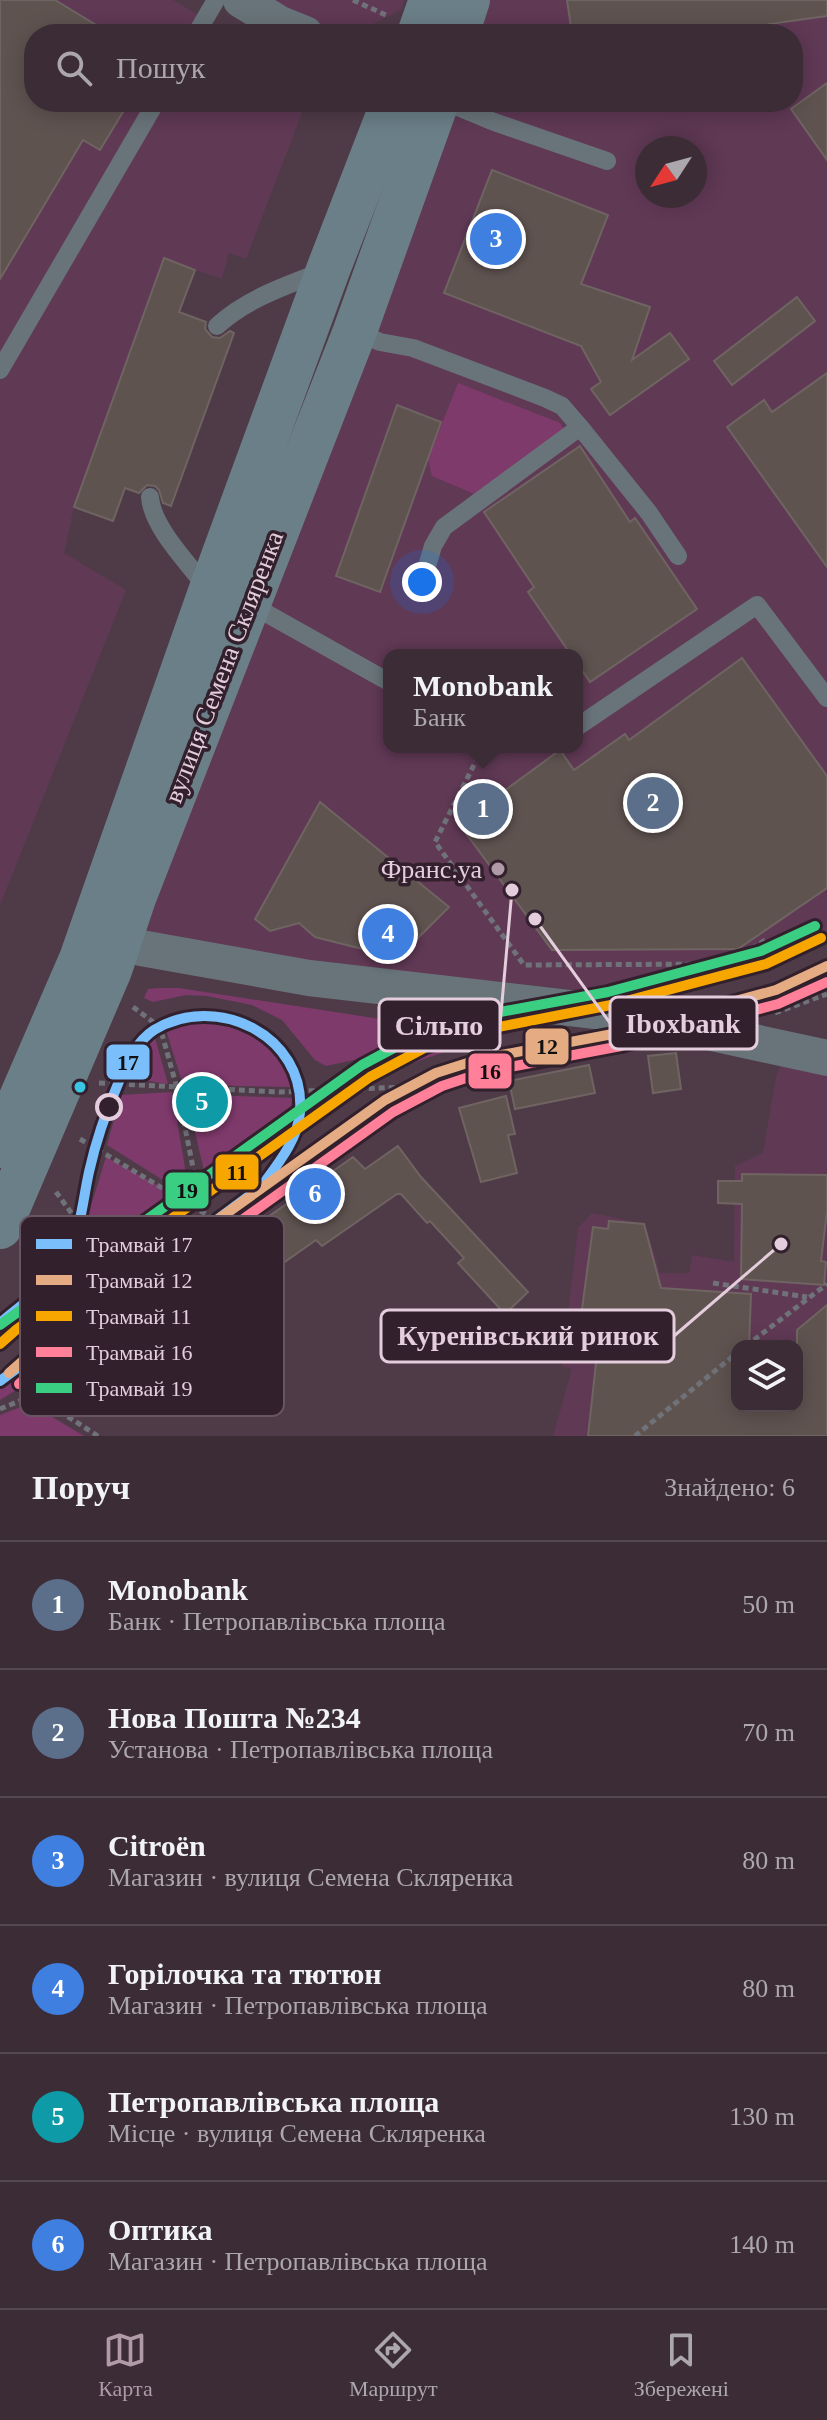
<!DOCTYPE html>
<html lang="uk">
<head>
<meta charset="utf-8">
<style>
  :root { --surface:#3b2c36; --page:#42343e; --text:#f1f3f6; --muted:#aca7ad; --line:#544851; --accent:#b09aa8 }
  body { margin:0; font-family:Georgia,serif; background:var(--page); color:var(--text) }
  .controls { position:absolute; right:24px; bottom:24px; display:grid; overflow:hidden; border-radius:16px; box-shadow:0 4px 20px #0003 }
  .controls button { width:72px; height:72px; display:grid; place-items:center; padding:0; border:0; border-bottom:2px solid var(--line); background:var(--surface); color:var(--text); font:40px sans-serif }
  .compass { position:absolute; left:635px; top:136px; width:72px; height:72px; border-radius:50%; background:var(--surface); box-shadow:0 4px 20px #0003; rotate:234deg }
  .you { position:absolute; left:422px; top:582px; width:28px; height:28px; margin:-20px; border:6px solid #fff; border-radius:50%; background:#1a73e8; box-shadow:0 0 0 12px #1a73e833 }
  .badge { display:grid; place-items:center; width:52px; height:52px; border-radius:50%; background:var(--accent); color:#fff; font-size:26px; font-weight:700 }
  .pin { position:absolute; translate:-50% -50%; border:4px solid #fff; box-shadow:0 2px 8px #0006 }
  .popup { position:absolute; left:383px; top:649px; width:200px; height:104px; box-sizing:border-box; display:grid; place-content:center; border-radius:16px; background:var(--surface); filter:drop-shadow(0 2px 6px #0005); font-size:26px; white-space:nowrap; color:var(--muted) }
  .popup b { font-size:30px; color:var(--text) }
  .popup::after { content:''; position:absolute; left:50%; top:100%; margin-left:-16px; border:16px solid transparent; border-top-color:var(--surface) }
  .list { margin:0; padding:0; list-style:none }
  h2 { display:flex; justify-content:space-between; align-items:center; height:104px; margin:0; padding:0 32px; font-size:34px }
  h2 small { font-size:26px; font-weight:400; color:var(--muted) }
  .list li { display:grid; grid-template-columns:52px 1fr auto; gap:24px; align-items:center; box-sizing:border-box; height:128px; padding:0 32px; border-top:2px solid var(--line) }
  .list b { display:block; font-size:30px; white-space:nowrap }
  .list p { margin:0; font-size:26px; white-space:nowrap; color:var(--muted) }
  .list em { font-size:26px; font-style:normal; color:var(--muted) }
  .icon { flex:none; width:44px; height:44px; fill:none; stroke:currentColor; stroke-width:2; stroke-linecap:round; stroke-linejoin:round }
  .map { position:relative; flex:none; width:827px; height:1436px; overflow:hidden }
  .search { position:absolute; background:var(--surface); box-shadow:0 4px 20px #0003; left:24px; right:24px; top:24px; height:88px; display:flex; align-items:center; gap:20px; box-sizing:border-box; padding:0 28px; border-radius:32px; color:var(--muted); font-size:30px }
  .sheet { height:872px; background:var(--surface) }
  nav { display:flex; justify-content:space-around; align-items:center; box-sizing:border-box; height:112px; border-top:2px solid var(--line); background:var(--surface); font-size:22px; color:var(--muted) }
  nav a { display:grid; justify-items:center; gap:4px }
  nav .on { color:var(--accent) }
  .map>svg:first-child { display:block }
  .built { fill:#603955; fill-rule:evenodd }
  .green { fill:#7f3a6c }
  .building { fill:#5f5350; stroke:#6f6462; stroke-width:2 }
  .lines { fill:none; stroke-linecap:round; stroke-linejoin:round }
  .path { stroke:#707279; stroke-width:5; stroke-dasharray:6 4; stroke-linecap:butt }
  .lane { stroke:#69747a; stroke-width:18 }
  .street { stroke:#69747a; stroke-width:36 }
  .primary { stroke:#6b7f88; stroke-width:44 }
  .tram-1-casing { stroke:#32212d; stroke-width:16 }
  .tram-2-casing { stroke:#32212d; stroke-width:16 }
  .tram-3-casing { stroke:#32212d; stroke-width:16 }
  .tram-4-casing { stroke:#32212d; stroke-width:16 }
  .tram-5-casing { stroke:#32212d; stroke-width:16 }
  .tram-1 { stroke:#7abffc; stroke-width:10 }
  .tram-2 { stroke:#e5ac83; stroke-width:10 }
  .tram-3 { stroke:#f7a600; stroke-width:10 }
  .tram-4 { stroke:#ff8098; stroke-width:10 }
  .tram-5 { stroke:#3ace82; stroke-width:10 }
  .poi-dot { fill:#b09aa8; stroke:#32212d; stroke-width:3 }
  .bus-dot { fill:#3ac5e4; stroke:#32212d; stroke-width:3 }
  .stop-dot { fill:#32212d; stroke:#e4cddc; stroke-width:4 }
  .labels { text-anchor:middle; dominant-baseline:central; stroke-width:7; stroke-linejoin:round; paint-order:stroke }
  .street-label { font-size:26px; fill:#e4cddc; stroke:#32212d }
  .poi-label { font-size:26px; fill:#e4cddc; stroke:#32212d; text-anchor:end }
  .key { fill:#32212d; stroke:#675562; stroke-width:2 }
  .key-label { font-size:22px; fill:#e4cddc }
  .leader { fill:none; stroke:#e4cddc; stroke-width:3 }
  .callout-dot { fill:#e4cddc; stroke:#32212d; stroke-width:3 }
  .callout { fill:#32212d; stroke:#e4cddc; stroke-width:3 }
  .callout-label { font-size:28px; text-anchor:middle; font-weight:bold; fill:#e4cddc }
  .line-badge { stroke:#32212d; stroke-width:3 }
  .pale-badge-label { font-size:22px; text-anchor:middle; font-weight:bold; fill:#111 }
</style>
</head>
<body>
<div class="map">
<svg width="827" height="1436" viewBox="0 0 827 1436">
  <rect width="100%" height="100%" fill="#4f3b48"/>
  <g class="built">
    <path d="M0,0H173L230,34H34V102H306L246,259L229,253L222,279L163,259L74,507L64,553L126,590L0,905Z"/>
    <path d="M265,0H404L401,10L361,30L323,33Z"/>
    <path d="M474,0H827V933L762,967L644,997L283,959L140,931L437,102H793V34H462ZM647,148H695V196H647ZM389,655H577V747H389Z"/>
    <path d="M784,1056L827,1070V1436H553L572,1369L562,1366L578,1228L592,1213L645,1224L660,1273H689L692,1255L734,1262L735,1166L763,1153L776,1077ZM737,1346H797V1406H737Z"/>
  </g>
  <g class="green">
    <path d="M458,383L560,423L565,431L474,494L432,476L428,459Z"/>
    <path d="M160,988H179L490,1036L404,1066L396,1051L326,1066L315,1060L282,1020L252,1005L207,996L186,995L153,1002L144,998L148,989Z"/>
    <path d="M191,1021L231,1022L258,1037L280,1055L291,1087L183,1085L166,1030Z"/>
    <path d="M155,1038L168,1084L127,1078L143,1049Z"/>
    <path d="M172,1092L190,1197L107,1145L121,1095Z"/>
    <path d="M186,1094L292,1098C288,1141 288,1143 253,1167L241,1155L206,1179Z"/>
    <path d="M106,1157L170,1192L179,1202L111,1254L87,1219Z"/>
    <path d="M80,1244L103,1275L24,1331L0,1353V1341L61,1277Z"/>
    <path d="M118,1300L123,1305L121,1311L59,1364L0,1400V1389L14,1376Z"/>
    <path d="M34,1402L54,1418L84,1436H0V1415Z"/>
  </g>
  <g class="building">
    <path d="M0,0H55L111,34H34V102H129L100,150L83,140L0,279Z"/>
    <path d="M567,0H827V16L769,24L771,34H572Z"/>
    <path d="M827,83V160L791,109Z"/>
    <path d="M492,170L608,215L581,284L650,307L632,360L670,333L689,359L610,415L591,389L601,382L581,346L444,293Z"/>
    <path d="M164,258L195,270L179,312L206,322L205,329L212,337L220,338L230,331L234,333L171,506L163,503L159,490L155,486L147,485L139,493L125,488L113,521L74,507Z"/>
    <path d="M797,297L815,321L732,385L714,361Z"/>
    <path d="M827,373V567L727,427L764,400L772,412Z"/>
    <path d="M397,405L441,422L380,592L336,576Z"/>
    <path d="M580,446L630,522L635,518L697,609L590,682L577,663V655H571L528,592L534,587L484,512Z"/>
    <path d="M742,658L827,776V888L738,949L552,950L459,824L560,750L574,770L625,734L629,740Z"/>
    <path d="M320,802L449,907L398,958L315,937L299,923L270,931L255,919Z"/>
    <path d="M676,1053L681,1089L653,1093L648,1056Z"/>
    <path d="M589,1065L595,1093L515,1109L509,1081Z"/>
    <path d="M506,1096L515,1134L508,1135L517,1173L481,1182L459,1108Z"/>
    <path d="M398,1146L421,1177L528,1292L505,1314L458,1263L464,1258L430,1221L427,1223L401,1194H397L322,1246L316,1240L276,1268L271,1261L253,1274L231,1243L353,1157L365,1169Z"/>
    <path d="M742,1174L827,1175V1211L821,1261L826,1262L824,1285L741,1279L742,1204L718,1203V1181H742Z"/>
    <path d="M609,1221L644,1224L661,1288L751,1294L749,1346H737V1406H797V1330L827,1305V1436H588L600,1327L580,1324L593,1227L608,1229Z"/>
  </g>
  <g class="lines">
    <g class="path">
      <path d="M353,0L388,16"/>
      <path d="M483,747L435,842L524,965L726,964L767,939"/>
      <path d="M133,1007L160,1027L177,1088L202,1212"/>
      <path d="M775,1013L827,994"/>
      <path d="M99,1083L280,1092L432,1086"/>
      <path d="M80,1139L226,1226"/>
      <path d="M56,1192L139,1305"/>
      <path d="M713,1283L807,1297"/>
      <path d="M746,1346L827,1284"/>
      <path d="M34,1395L98,1436"/>
      <path d="M0,1409L34,1395L195,1259L226,1226L291,1180L433,1086L609,1048"/>
      <path d="M635,1436L737,1353"/>
    </g>
    <g class="lane">
      <path d="M196,34L216,0"/>
      <path d="M446,102L494,122L607,161"/>
      <path d="M217,326C246,299 285,286 321,272"/>
      <path d="M355,331L380,342L413,348L545,398L562,406L580,427L444,527L433,546L423,580"/>
      <path d="M0,370L156,102"/>
      <path d="M580,427L649,513L678,556"/>
      <path d="M150,497C152,527 189,564 207,588"/>
      <path d="M248,603L389,682"/>
      <path d="M577,727L757,605L827,698"/>
    </g>
    <g class="street">
      <path d="M241,0L280,24L305,34"/>
      <path d="M96,937L141,948L309,978L630,1015L827,1058"/>
    </g>
    <g class="primary">
      <path d="M419,34L431,0"/>
      <path d="M457,34L468,0"/>
      <path d="M0,1146L81,959L210,592L328,270L393,102"/>
      <path d="M0,1227L110,970L134,898L355,331L437,102"/>
    </g>
    <g class="tram-1-casing">
      <path id="tram-1" d="M0,1323C24,1303 53,1283 68,1254C81,1229 83,1199 89,1172C96,1140 107,1109 120,1079C127,1062 137,1041 154,1030C216,992 306,1035 300,1112C298,1140 277,1165 261,1187L0,1381"/>
    </g>
    <g class="tram-2-casing">
      <path id="tram-2" d="M9,1373L34,1351L385,1100L436,1073L480,1059L618,1033L776,990L827,966"/>
    </g>
    <g class="tram-3-casing">
      <path id="tram-3" d="M0,1344L17,1329L370,1077L426,1047L473,1032L611,1005L766,964L821,938"/>
    </g>
    <g class="tram-4-casing">
      <path id="tram-4" d="M19,1384L43,1362L393,1112L442,1086L484,1072L621,1046L778,1004L827,982"/>
    </g>
    <g class="tram-5-casing">
      <path id="tram-5" d="M0,1325L362,1065L420,1034L468,1018L608,992L761,951L815,926"/>
    </g>
    <use href="#tram-1" class="tram-1"/>
    <use href="#tram-2" class="tram-2"/>
    <use href="#tram-3" class="tram-3"/>
    <use href="#tram-4" class="tram-4"/>
    <use href="#tram-5" class="tram-5"/>
  </g>
  <circle class="poi-dot" cx="498" cy="869" r="8"/>
  <circle class="bus-dot" cx="80" cy="1087" r="7"/>
  <circle class="stop-dot" cx="109" cy="1107" r="12"/>
  <g class="labels">
    <g class="street-label">
      <text transform="translate(224 667) rotate(-69)">вулиця Семена Скляренка</text>
    </g>
    <g class="poi-label">
      <text x="482" y="869">Франс.уа</text>
    </g>
  </g>
  <rect x="20" y="1216" width="264" height="200" rx="12" class="key"/>
  <rect x="36" y="1239" width="36" height="10" fill="#7abffc"/>
  <rect x="36" y="1275" width="36" height="10" fill="#e5ac83"/>
  <rect x="36" y="1311" width="36" height="10" fill="#f7a600"/>
  <rect x="36" y="1347" width="36" height="10" fill="#ff8098"/>
  <rect x="36" y="1383" width="36" height="10" fill="#3ace82"/>
  <g class="key-label">
    <text x="86" y="1252">Трамвай 17</text>
    <text x="86" y="1288">Трамвай 12</text>
    <text x="86" y="1324">Трамвай 11</text>
    <text x="86" y="1360">Трамвай 16</text>
    <text x="86" y="1396">Трамвай 19</text>
  </g>
  <path class="leader" d="M535 919L610 1023M512 890L500 1025M781 1244L674 1336"/>
  <g class="callout-dot">
    <circle cx="535" cy="919" r="8"/>
    <circle cx="512" cy="890" r="8"/>
    <circle cx="781" cy="1244" r="8"/>
  </g>
  <g class="callout">
    <rect x="610" y="997" width="147" height="52" rx="8"/>
    <rect x="379" y="999" width="121" height="52" rx="8"/>
    <rect x="381" y="1310" width="293" height="52" rx="8"/>
  </g>
  <g class="callout-label">
    <text x="683" y="1033">Iboxbank</text>
    <text x="439" y="1035">Сільпо</text>
    <text x="528" y="1345">Куренівський ринок</text>
  </g>
  <g class="line-badge">
    <rect x="524" y="1027" width="46" height="39" rx="8" fill="#e5ac83"/>
    <rect x="105" y="1043" width="46" height="38" rx="8" fill="#7abffc"/>
    <rect x="467" y="1052" width="46" height="38" rx="8" fill="#ff8098"/>
    <rect x="214" y="1153" width="46" height="38" rx="8" fill="#f7a600"/>
    <rect x="164" y="1171" width="46" height="39" rx="8" fill="#3ace82"/>
  </g>
  <g class="pale-badge-label">
    <text x="547" y="1054">12</text>
    <text x="128" y="1070">17</text>
    <text x="490" y="1079">16</text>
    <text x="237" y="1180">11</text>
    <text x="187" y="1198">19</text>
  </g>
</svg>
<div class="controls">
<button><svg class="icon" aria-label="layers" viewBox="0 0 24 24"><path d="M12 4l9 5-9 5-9-5zM3 14l9 5 9-5"/></svg></button>
</div>
<svg class="compass" viewBox="-18 -18 36 36"><path d="M0-13l5 13h-10z" fill="#e53935"/><path d="M0 13l5-13h-10z" fill="#aca7ad"/></svg>
<div class="you"></div>
<div class="pin badge" style="left:483px;top:809px;background:#5c6f8a">1</div>
<div class="popup"><b>Monobank</b>Банк</div>
<div class="pin badge" style="left:653px;top:803px;background:#5c6f8a">2</div>
<div class="pin badge" style="left:496px;top:239px;background:#3f7fe0">3</div>
<div class="pin badge" style="left:388px;top:934px;background:#3f7fe0">4</div>
<div class="pin badge" style="left:202px;top:1102px;background:#0f9aa8">5</div>
<div class="pin badge" style="left:315px;top:1194px;background:#3f7fe0">6</div>
<div class="search"><svg class="icon" aria-label="search" viewBox="0 0 24 24"><circle cx="10" cy="10" r="6"/><path d="M15 15l6 6"/></svg>Пошук</div>
</div>
<section class="sheet">
<h2>Поруч<small>Знайдено: 6</small></h2>
<ul class="list">
<li><span class="badge" style="background:#5c6f8a">1</span><div><b>Monobank</b><p>Банк · Петропавлівська площа</p></div><em>50 m</em></li>
<li><span class="badge" style="background:#5c6f8a">2</span><div><b>Нова Пошта №234</b><p>Установа · Петропавлівська площа</p></div><em>70 m</em></li>
<li><span class="badge" style="background:#3f7fe0">3</span><div><b>Citroën</b><p>Магазин · вулиця Семена Скляренка</p></div><em>80 m</em></li>
<li><span class="badge" style="background:#3f7fe0">4</span><div><b>Горілочка та тютюн</b><p>Магазин · Петропавлівська площа</p></div><em>80 m</em></li>
<li><span class="badge" style="background:#0f9aa8">5</span><div><b>Петропавлівська площа</b><p>Місце · вулиця Семена Скляренка</p></div><em>130 m</em></li>
<li><span class="badge" style="background:#3f7fe0">6</span><div><b>Оптика</b><p>Магазин · Петропавлівська площа</p></div><em>140 m</em></li>
</ul>
</section>
<nav>
<a class="on"><svg class="icon" aria-label="map" viewBox="0 0 24 24"><path d="M3 6l6-2 6 2 6-2v14l-6 2-6-2-6 2zM9 4v14M15 6v14"/></svg>Карта</a>
<a><svg class="icon" aria-label="directions" viewBox="0 0 24 24"><path d="M12 3l9 9-9 9-9-9zM9 14v-3h6M13 9l2 2-2 2"/></svg>Маршрут</a>
<a><svg class="icon" aria-label="saved" viewBox="0 0 24 24"><path d="M7 4h10v16l-5-4-5 4z"/></svg>Збережені</a>
</nav>
</body>
</html>
